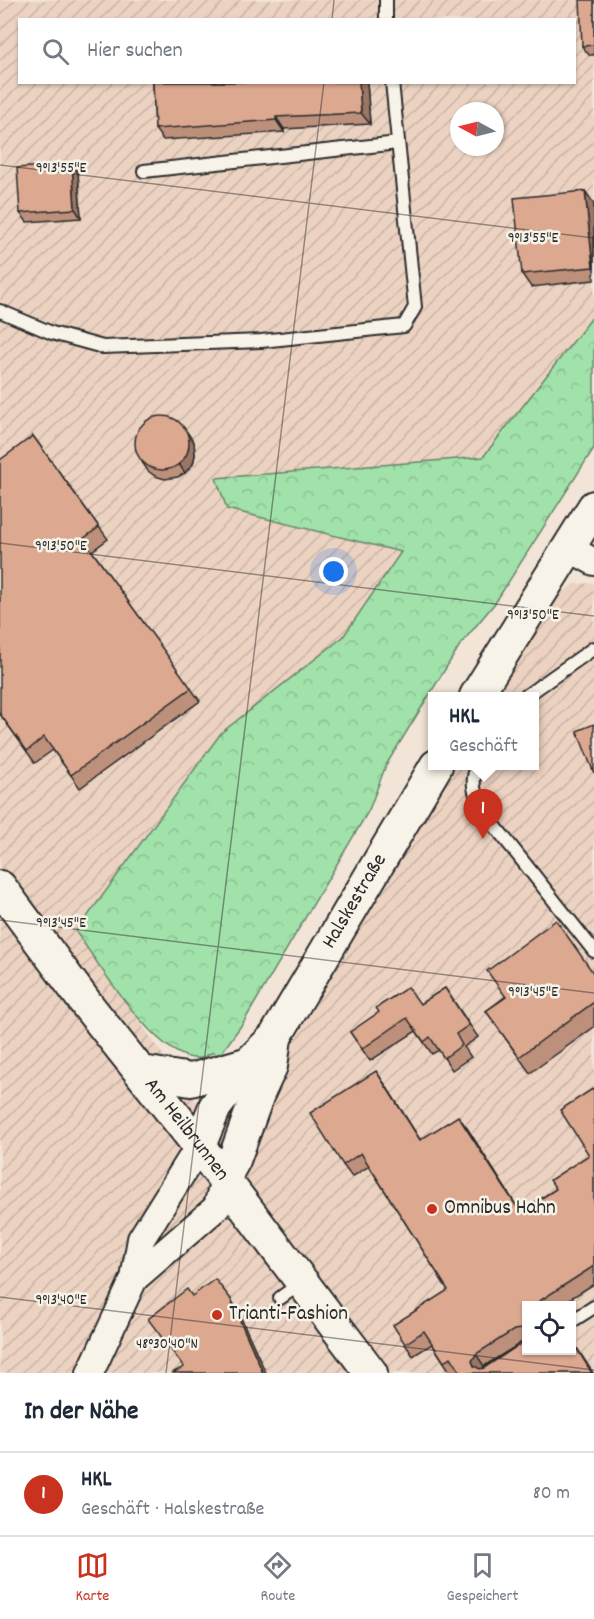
<!DOCTYPE html>
<html lang="de">
<head>
<meta charset="utf-8">
<style>
  :root { --surface:#fff; --page:#f2f2f3; --text:#1f2937; --muted:#747a83; --line:#e0e1e3; --accent:#c8321e }
  body { margin:0; font-family:Dekko,sans-serif; background:var(--page); color:var(--text) }
  .controls { position:absolute; right:18px; bottom:18px; display:grid; overflow:hidden; border-radius:0px; box-shadow:0 2px 4px #0004 }
  .controls button { width:54px; height:54px; display:grid; place-items:center; padding:0; border:0; border-bottom:2px solid var(--line); background:var(--surface); color:var(--text); font:30px sans-serif }
  .compass { position:absolute; left:450px; top:102px; width:54px; height:54px; border-radius:50%; background:var(--surface); box-shadow:0 2px 4px #0004; rotate:277deg }
  .you { position:absolute; left:334px; top:572px; width:21px; height:21px; margin:-15px; border:4px solid #fff; border-radius:50%; background:#1a73e8; box-shadow:0 0 0 9px #1a73e833 }
  .badge { display:grid; place-items:center; width:39px; height:39px; border-radius:50%; background:var(--accent); color:#fff; font-size:20px; font-weight:700 }
  .pin { position:absolute; translate:-50% -50px; filter:drop-shadow(0 2px 3px #0008) }
  .pin::after { content:''; position:absolute; top:32px; width:21px; height:18px; background:inherit; clip-path:polygon(0 0,100% 0,50% 100%) }
  .popup { position:absolute; left:428px; top:692px; width:111px; height:78px; box-sizing:border-box; display:grid; place-content:center; border-radius:0px; background:var(--surface); filter:drop-shadow(0 2px 4px #0005); font-size:20px; white-space:nowrap; color:var(--muted) }
  .popup b { font-size:22px; color:var(--text) }
  .popup::after { content:''; position:absolute; left:50%; top:100%; margin-left:-12px; border:12px solid transparent; border-top-color:var(--surface) }
  .list { margin:0; padding:0; list-style:none }
  h2 { display:flex; justify-content:space-between; align-items:center; height:78px; margin:0; padding:0 24px; font-size:26px }
  h2 small { font-size:20px; font-weight:400; color:var(--muted) }
  .list li { display:grid; grid-template-columns:39px 1fr auto; gap:18px; align-items:center; box-sizing:border-box; height:84px; padding:0 24px; border-top:2px solid var(--line) }
  .list b { display:block; font-size:22px; white-space:nowrap }
  .list p { margin:0; font-size:20px; white-space:nowrap; color:var(--muted) }
  .list em { font-size:20px; font-style:normal; color:var(--muted) }
  .icon { flex:none; width:33px; height:33px; fill:none; stroke:currentColor; stroke-width:2; stroke-linecap:round; stroke-linejoin:round }
  .map { position:relative; flex:none; width:594px; height:1373px; overflow:hidden }
  .search { position:absolute; background:var(--surface); box-shadow:0 2px 4px #0004; left:18px; right:18px; top:18px; height:66px; display:flex; align-items:center; gap:15px; box-sizing:border-box; padding:0 21px; border-radius:0px; color:var(--muted); font-size:22px }
  .sheet { height:162px; background:var(--surface) }
  nav { display:flex; justify-content:space-around; align-items:center; box-sizing:border-box; height:84px; border-top:2px solid var(--line); background:var(--surface); font-size:16px; color:var(--muted) }
  nav a { display:grid; justify-items:center; gap:3px }
  nav .on { color:var(--accent) }
  .map>svg:first-child { display:block }
  .industrial { fill:url(#industrial-furrows); fill-rule:evenodd }
  .forest { fill:url(#forest-crowns); stroke:#66866a; stroke-width:1.5 }
  .lines { fill:none; stroke-linecap:round; stroke-linejoin:round }
  .service-casing { stroke:#2b2b2b; stroke-width:16 }
  .minor-casing { stroke:#2b2b2b; stroke-width:30 }
  .tertiary-casing { stroke:#2b2b2b; stroke-width:36 }
  .service { stroke:#f7f3e8; stroke-width:12 }
  .minor { stroke:#f7f3e8; stroke-width:26 }
  .tertiary { stroke:#f7f3e8; stroke-width:32 }
  .wall { fill:#bd907c; stroke:#2b2b2b; stroke-width:1.5; fill-rule:evenodd }
  .shaded-wall { fill:#9a7665; stroke:#2b2b2b; stroke-width:1.5 }
  .building { fill:#dca890; stroke:#2b2b2b; stroke-width:1.5; fill-rule:evenodd }
  .ticks { fill:none; stroke:#2b2b2b; stroke-width:1.5; stroke-opacity:0.45 }
  .poi-dot { fill:#c8321e; stroke:#f7f3e8; stroke-width:2 }
  .labels { text-anchor:middle; dominant-baseline:central; stroke-width:5; stroke-linejoin:round; paint-order:stroke }
  .street-label { font-size:21px; fill:#2b2b2b; stroke:#f7f3e8 }
  .poi-label { font-size:21px; fill:#2b2b2b; stroke:#f7f3e8; text-anchor:start }
  .ticks-label { font-size:15px; text-anchor:middle; fill:#2b2b2b; stroke:#f7f3e8; stroke-width:5; stroke-linejoin:round; paint-order:stroke }
</style>
</head>
<body>
<div class="map">
<svg width="594" height="1373" viewBox="0 0 594 1373">
  <defs>
    <pattern id="industrial-furrows" width="10" height="10" patternUnits="userSpaceOnUse" patternTransform="scale(1.5)"><rect width="10" height="10" fill="#ebd2c1"/><path d="M-1 1l2-2M0 10L10 0M9 11l2-2" fill="none" stroke="#cab4a6"/></pattern>
    <pattern id="forest-crowns" width="20" height="18" patternUnits="userSpaceOnUse" patternTransform="scale(1.5)"><rect width="20" height="18" fill="#a1e1aa"/><path d="M2 6a3 3 0 1 1 6 0M12 15a3 3 0 1 1 6 0" fill="none" stroke="#8bc192"/></pattern>
  </defs>
  <rect width="100%" height="100%" fill="#f2e4d6"/>
  <filter id="ink" filterUnits="userSpaceOnUse"><feTurbulence type="fractalNoise" baseFrequency=".0167" numOctaves="2"/><feDisplacementMap in="SourceGraphic" scale="12" xChannelSelector="R" yChannelSelector="G"/><feConvolveMatrix kernelMatrix="1 2 1 2 8 2 1 2 1" color-interpolation-filters="sRGB"/></filter>
  <g filter="url(#ink)">
    <path class="industrial" d="M0,0H594V315L483,457L216,478L227,509L401,552L343,637L221,733L76,932L239,1162L278,1070L453,766H534V696H493L548,605L574,584L594,583V1373H0ZM20,20H574V82H20ZM459,111H495V147H459ZM526,1306H572V1350H526Z"/>
    <path class="forest" d="M594,315V448L495,603L460,645L386,765L369,810L243,1023L217,1059L214,1052C210,1053 205,1057 201,1058C159,1065 98,962 76,932L221,733L343,637L401,552L227,509L216,478L483,457Z"/>
    <g class="lines">
      <g class="service-casing">
        <g id="service">
          <path d="M386,0V20"/>
          <path d="M144,171L398,143"/>
          <path d="M0,311L52,333L103,347L261,341L404,326L415,307L392,82"/>
          <path d="M526,696L594,648"/>
          <path d="M477,766C470,783 475,795 483,811L594,951"/>
          <path d="M280,1298L301,1283"/>
          <path d="M572,1321L594,1307"/>
        </g>
      </g>
      <g class="minor-casing">
        <g id="minor">
          <path d="M569,548L594,562"/>
          <path d="M134,1279L217,1207L224,1178"/>
          <path d="M90,1373L134,1279L141,1239L199,1146"/>
        </g>
      </g>
      <g class="tertiary-casing">
        <g id="tertiary">
          <path d="M476,696L594,507"/>
          <path id="s1" d="M0,887L88,1006L199,1146L371,1373"/>
          <path d="M142,1072L191,1080L249,1063"/>
          <path id="s2" d="M199,1146L215,1107L249,1063L275,1037L436,766"/>
          <path d="M224,1178L234,1160L258,1094L271,1066L275,1038"/>
        </g>
      </g>
      <use href="#service" class="service"/>
      <use href="#minor" class="minor"/>
      <use href="#tertiary" class="tertiary"/>
    </g>
    <g class="wall">
      <path d="M594,0V55H589L582,46Z"/>
      <path d="M153,82H367L370,124L284,129V132L163,140L155,129Z"/>
      <path d="M78,173L81,218L27,222L20,213Z"/>
      <path d="M585,191L594,204V280L531,287L522,274Z"/>
      <path d="M33,436L108,539L92,551L200,701L80,788L53,750L35,763L0,714Z"/>
      <path d="M194,442L195,455L193,464L185,473L178,477L165,479L155,476L148,471L142,462Z"/>
      <path d="M594,974V1027L530,1073L486,1011L505,997Z"/>
      <path d="M445,988L478,1037L464,1047L471,1057L452,1070L439,1050L432,1054L416,1031L370,1061L350,1032L420,1004Z"/>
      <path d="M384,1083L420,1140L467,1128L520,1212L556,1189L589,1155L594,1088V1284L560,1305H526V1350L572,1340L593,1373H461L459,1370L454,1373H451L432,1344L413,1356L405,1344L448,1290L369,1166L352,1177L343,1165ZM522,1342H523L522,1343L483,1368L484,1366Z"/>
    </g>
    <g class="shaded-wall">
      <path d="M359,82H367L370,124L361,113Z"/>
      <path d="M276,117L284,129V132L276,120Z"/>
      <path d="M72,164L78,173L81,218L75,209Z"/>
      <path d="M585,191L594,204V269L593,267Z"/>
      <path d="M187,432L194,442L195,455L193,464L185,473L179,464Z"/>
      <path d="M376,1071L384,1083L428,1152L420,1140Z"/>
      <path d="M458,1116L467,1128L528,1224L520,1212Z"/>
      <path d="M230,1298L237,1309L266,1373H263Z"/>
      <path d="M476,1354L484,1366L481,1373L474,1366L472,1361Z"/>
    </g>
    <g class="building">
      <path d="M580,0H594V45L582,46Z"/>
      <path d="M153,82H359L361,113L276,117V120L155,129Z"/>
      <path d="M72,164L75,209L20,213L17,168Z"/>
      <path d="M585,191L593,267L522,274L514,198Z"/>
      <circle cx="162" cy="443" r="27"/>
      <path d="M33,436L99,527L83,539L191,688L71,775L44,737L27,751L0,714V460Z"/>
      <path d="M594,724V773L577,731Z"/>
      <path d="M556,920L594,974V1002L519,1057L486,1011L506,997L487,971Z"/>
      <path d="M408,987L420,1004L445,988L469,1025L456,1034L462,1045L444,1058L430,1037L424,1042L407,1018L362,1049L350,1032L379,1012L376,1008Z"/>
      <path d="M376,1071L420,1140L458,1116L520,1212L556,1189L550,1180L589,1155L560,1110L594,1088V1266L538,1302L540,1305H526V1350H572V1341L592,1373H461L451,1357L444,1362L424,1331L405,1344L393,1325L448,1290L361,1153L343,1165L310,1113ZM521,1329L524,1332L526,1337L522,1343L484,1368L480,1369L474,1366L472,1361L476,1354L514,1330Z"/>
      <path d="M215,1279L230,1298L263,1373H172L184,1367L148,1319L187,1289L192,1296Z"/>
    </g>
  </g>
  <path class="ticks" d="M332,20L334,0M0,165L594,238M0,543L594,616M0,920L594,993M0,1297L594,1370M166,1373L324,82"/>
  <g class="poi-dot">
    <circle cx="432" cy="1209" r="6"/>
    <circle cx="217" cy="1315" r="6"/>
  </g>
  <g class="labels">
    <g class="street-label">
      <text stroke="none"><textPath href="#s2" startOffset="292">Halskestraße</textPath></text>
      <text stroke="none"><textPath href="#s1" startOffset="306">Am Heilbrunnen</textPath></text>
    </g>
    <g class="poi-label">
      <text x="444" y="1209">Omnibus Hahn</text>
      <text x="229" y="1315">Trianti-Fashion</text>
    </g>
  </g>
  <g class="ticks-label">
    <text x="61" y="172">9°13'55"E</text>
    <text x="533" y="242">9°13'55"E</text>
    <text x="61" y="550">9°13'50"E</text>
    <text x="533" y="619">9°13'50"E</text>
    <text x="61" y="927">9°13'45"E</text>
    <text x="533" y="996">9°13'45"E</text>
    <text x="61" y="1304">9°13'40"E</text>
    <text x="167" y="1348">48°30'40"N</text>
  </g>
</svg>
<div class="controls">
<button><svg class="icon" aria-label="locate" viewBox="0 0 24 24"><circle cx="12" cy="12" r="6"/><path d="M12 2v4M12 18v4M2 12h4M18 12h4"/></svg></button>
</div>
<svg class="compass" viewBox="-18 -18 36 36"><path d="M0-13l5 13h-10z" fill="#e53935"/><path d="M0 13l5-13h-10z" fill="#747a83"/></svg>
<div class="you"></div>
<div class="pin badge" style="left:483px;top:839px">1</div>
<div class="popup"><b>HKL</b>Geschäft</div>
<div class="search"><svg class="icon" aria-label="search" viewBox="0 0 24 24"><circle cx="10" cy="10" r="6"/><path d="M15 15l6 6"/></svg>Hier suchen</div>
</div>
<section class="sheet">
<h2>In der Nähe<small></small></h2>
<ul class="list">
<li><span class="badge">1</span><div><b>HKL</b><p>Geschäft · Halskestraße</p></div><em>80 m</em></li>
</ul>
</section>
<nav>
<a class="on"><svg class="icon" aria-label="map" viewBox="0 0 24 24"><path d="M3 6l6-2 6 2 6-2v14l-6 2-6-2-6 2zM9 4v14M15 6v14"/></svg>Karte</a>
<a><svg class="icon" aria-label="directions" viewBox="0 0 24 24"><path d="M12 3l9 9-9 9-9-9zM9 14v-3h6M13 9l2 2-2 2"/></svg>Route</a>
<a><svg class="icon" aria-label="saved" viewBox="0 0 24 24"><path d="M7 4h10v16l-5-4-5 4z"/></svg>Gespeichert</a>
</nav>
</body>
</html>
